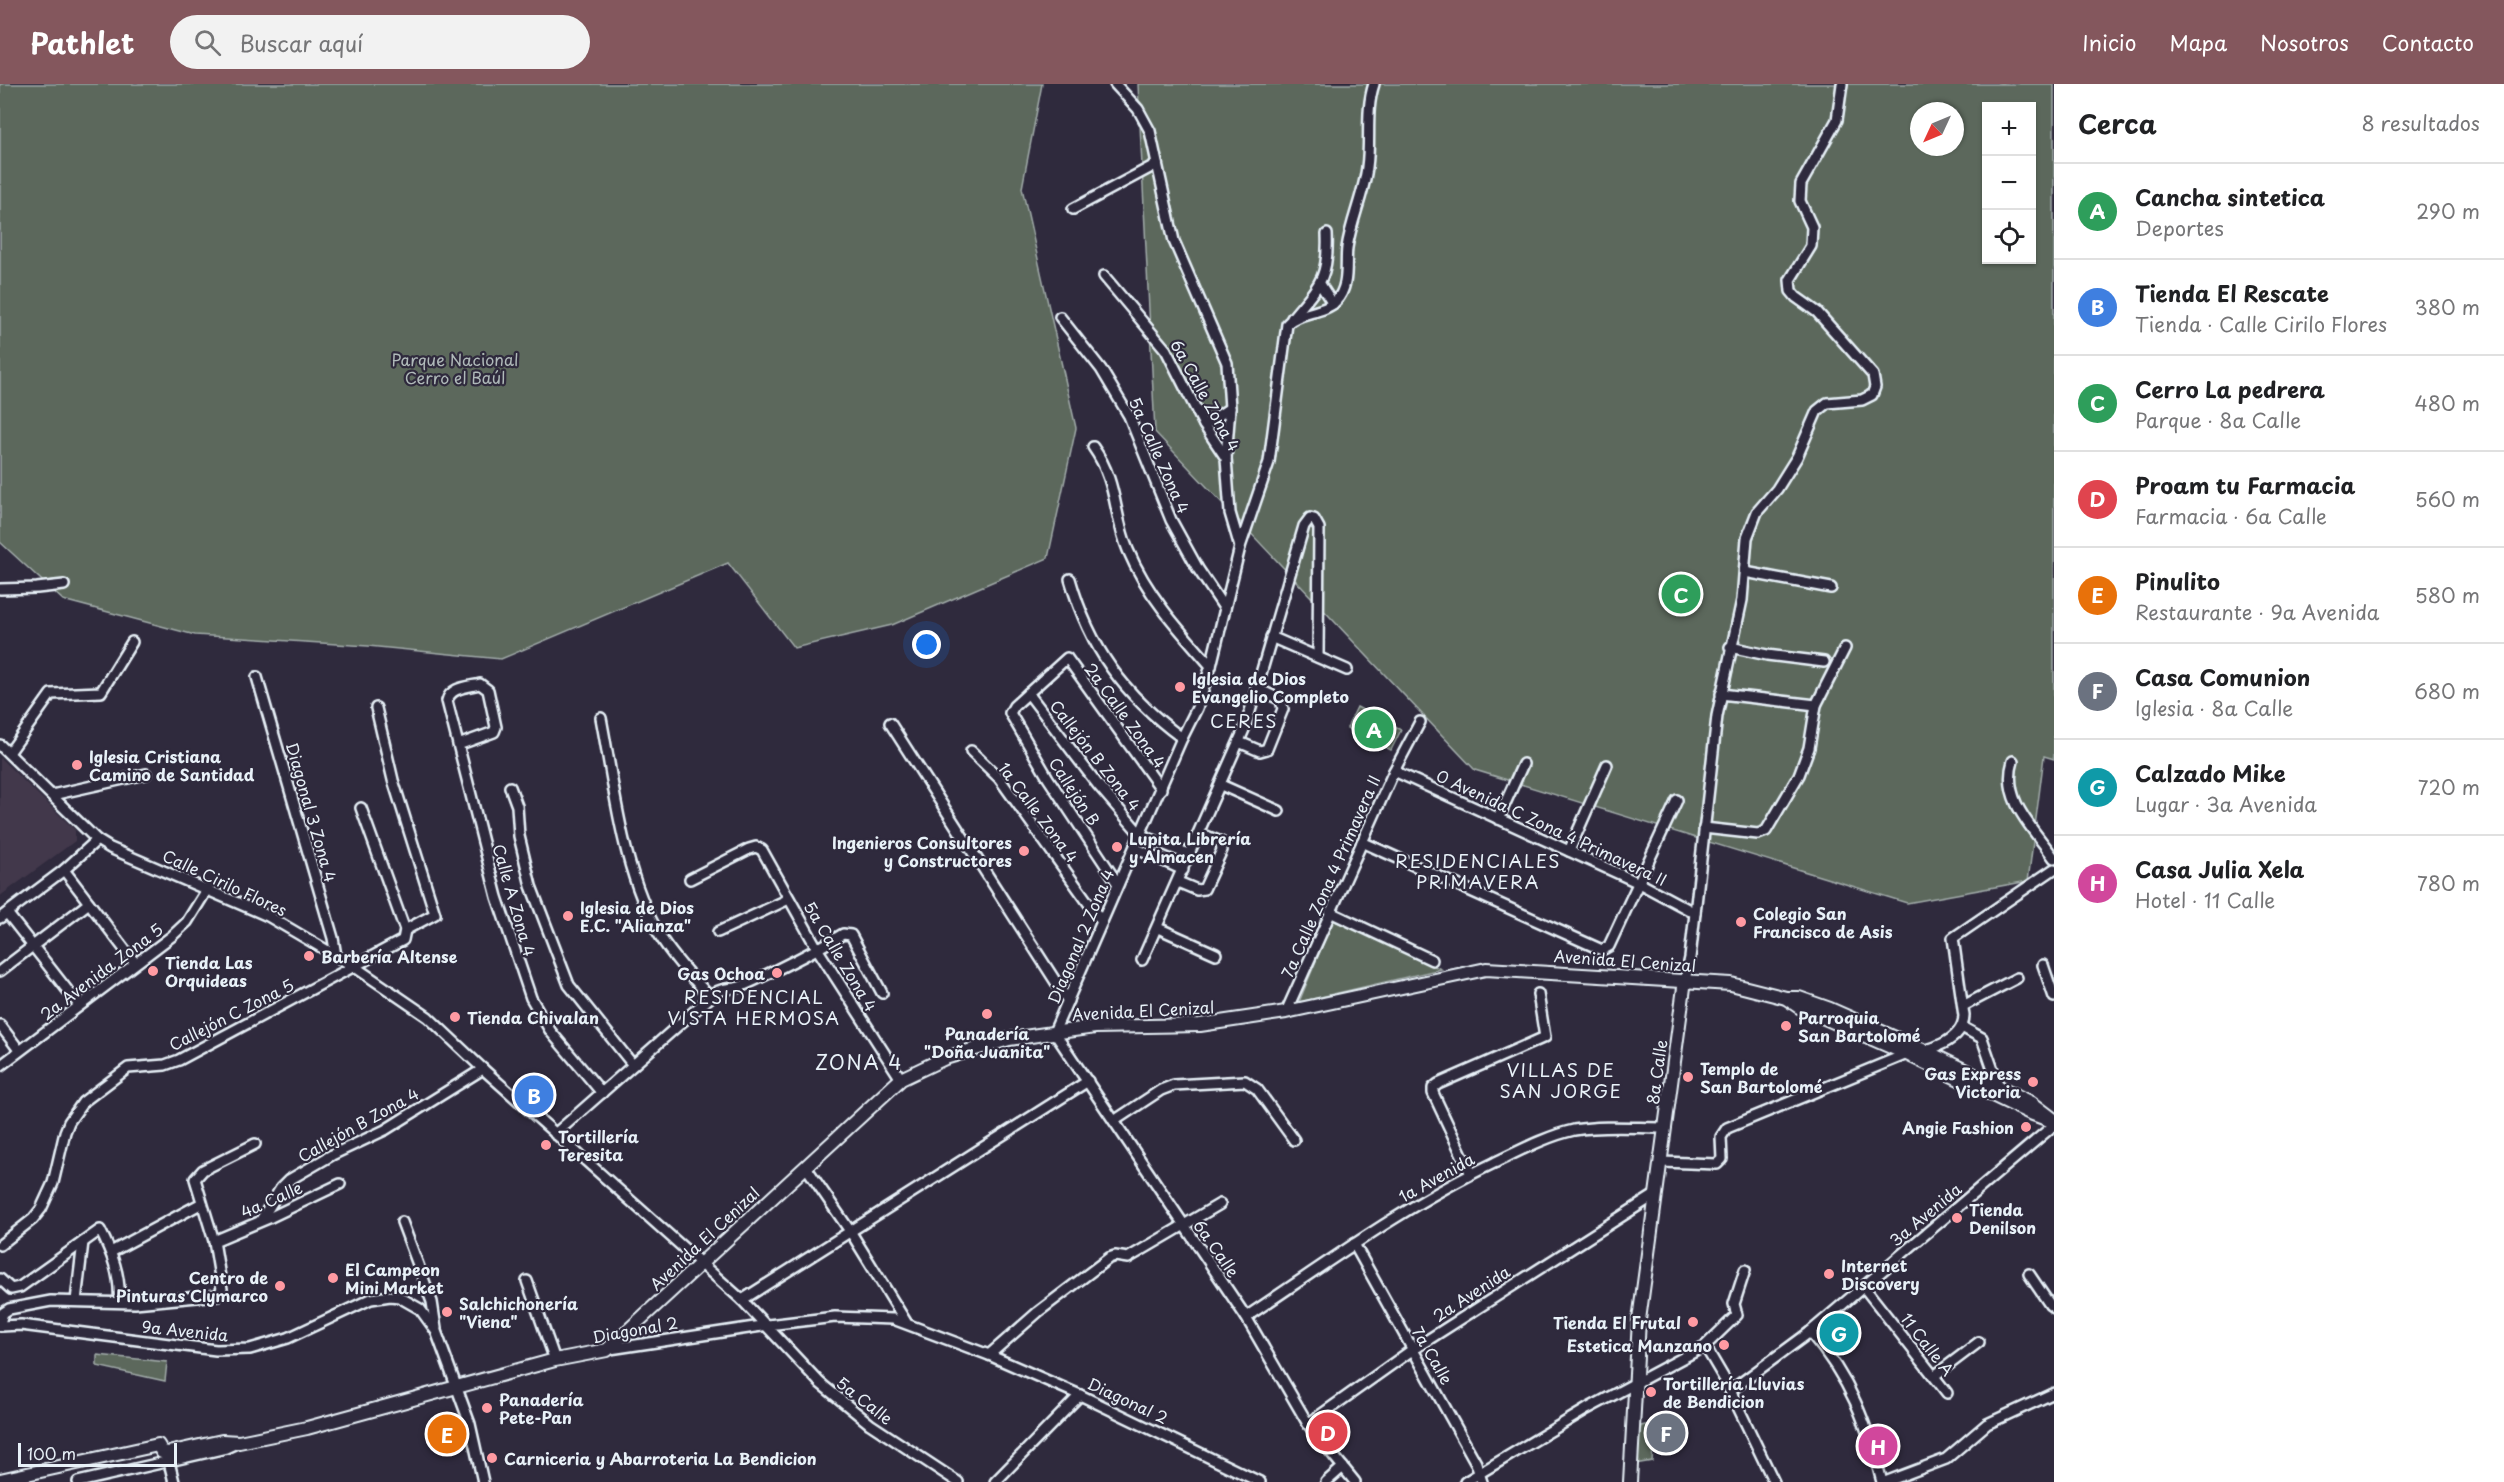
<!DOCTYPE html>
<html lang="es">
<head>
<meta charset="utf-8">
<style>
  :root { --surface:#fff; --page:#f2f2f2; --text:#202124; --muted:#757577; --line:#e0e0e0; --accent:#84575d }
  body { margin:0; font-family:"Playpen Sans",sans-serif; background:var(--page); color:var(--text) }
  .controls { position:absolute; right:18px; top:18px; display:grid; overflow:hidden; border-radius:0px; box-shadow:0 2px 4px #0004 }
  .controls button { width:54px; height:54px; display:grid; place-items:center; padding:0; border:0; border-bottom:2px solid var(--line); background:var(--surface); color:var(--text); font:30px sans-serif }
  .compass { position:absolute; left:1910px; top:18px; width:54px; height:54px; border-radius:50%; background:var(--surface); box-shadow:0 2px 4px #0004; rotate:226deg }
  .scale { position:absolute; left:18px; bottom:15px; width:159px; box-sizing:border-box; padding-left:6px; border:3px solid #e8f1f8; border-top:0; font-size:16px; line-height:21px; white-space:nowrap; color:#e8f1f8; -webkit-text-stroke:4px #2f2a3d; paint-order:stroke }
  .you { position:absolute; left:927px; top:561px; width:21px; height:21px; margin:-15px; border:4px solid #fff; border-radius:50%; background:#1a73e8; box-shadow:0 0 0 9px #1a73e833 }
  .badge { display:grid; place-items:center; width:39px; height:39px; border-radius:50%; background:var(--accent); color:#fff; font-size:20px; font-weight:700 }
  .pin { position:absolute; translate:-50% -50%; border:3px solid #fff; box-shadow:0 2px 6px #0006 }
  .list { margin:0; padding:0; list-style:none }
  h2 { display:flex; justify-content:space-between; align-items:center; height:78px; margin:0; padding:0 24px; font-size:26px }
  h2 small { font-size:20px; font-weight:400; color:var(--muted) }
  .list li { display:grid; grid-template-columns:39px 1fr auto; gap:18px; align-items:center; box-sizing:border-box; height:96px; padding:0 24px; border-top:2px solid var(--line) }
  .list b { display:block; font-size:22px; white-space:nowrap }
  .list p { margin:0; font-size:20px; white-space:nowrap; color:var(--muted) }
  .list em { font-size:20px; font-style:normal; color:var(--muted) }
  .icon { flex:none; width:33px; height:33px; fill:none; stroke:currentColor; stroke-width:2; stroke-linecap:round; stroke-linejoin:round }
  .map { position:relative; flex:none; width:2054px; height:1398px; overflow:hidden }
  header { display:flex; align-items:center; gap:36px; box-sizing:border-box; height:84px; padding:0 30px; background:var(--accent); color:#fff }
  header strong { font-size:28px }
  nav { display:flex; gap:33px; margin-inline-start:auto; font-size:21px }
  .search { width:420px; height:54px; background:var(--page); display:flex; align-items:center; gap:15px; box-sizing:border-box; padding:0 21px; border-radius:33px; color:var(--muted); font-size:22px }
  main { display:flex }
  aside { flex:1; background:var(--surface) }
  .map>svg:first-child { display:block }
  .built { fill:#42384b }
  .green { fill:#5b675c; stroke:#a2acaa; stroke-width:1.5; fill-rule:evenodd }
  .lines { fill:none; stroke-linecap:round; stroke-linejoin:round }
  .minor-casing { stroke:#e8f1f8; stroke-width:14 }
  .tertiary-casing { stroke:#e8f1f8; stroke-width:16 }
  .minor { stroke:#2f2a3d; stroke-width:9 }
  .tertiary { stroke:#2f2a3d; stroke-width:12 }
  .poi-dot { fill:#ff9aa2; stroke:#2f2a3d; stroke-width:2 }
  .labels { text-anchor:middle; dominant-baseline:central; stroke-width:4.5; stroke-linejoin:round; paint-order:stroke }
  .park-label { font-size:16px; fill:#b0baba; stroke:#2f2a3d }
  .street-label { font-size:16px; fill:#e8f1f8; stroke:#2f2a3d }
  .poi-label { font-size:16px; font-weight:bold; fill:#e8f1f8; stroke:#2f2a3d; text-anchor:start }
  .neighbourhood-label { font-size:18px; letter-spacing:1.5px; fill:#e8f1f8; stroke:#2f2a3d }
  .quarter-label { font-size:20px; letter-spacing:1.5px; fill:#e8f1f8; stroke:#2f2a3d }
</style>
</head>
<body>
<header>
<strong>Pathlet</strong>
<div class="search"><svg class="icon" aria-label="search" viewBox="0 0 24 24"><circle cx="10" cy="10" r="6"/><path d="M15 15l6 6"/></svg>Buscar aquí</div>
<nav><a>Inicio</a><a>Mapa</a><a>Nosotros</a><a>Contacto</a></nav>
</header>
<main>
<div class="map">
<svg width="2054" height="1398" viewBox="0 0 2054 1398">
  <rect width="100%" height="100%" fill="#2f2a3d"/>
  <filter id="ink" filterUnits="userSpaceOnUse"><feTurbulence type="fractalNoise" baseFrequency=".0167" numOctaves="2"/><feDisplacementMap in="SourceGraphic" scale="12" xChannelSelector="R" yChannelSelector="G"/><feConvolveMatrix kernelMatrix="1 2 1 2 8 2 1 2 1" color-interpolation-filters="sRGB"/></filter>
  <g filter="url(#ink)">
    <path class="built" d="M0,674L75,746V757L0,812Z"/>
    <g class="green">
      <path d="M0,0H1042L1022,104L1076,344L1048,474L892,541L794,564L728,479L501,575L368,562L195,551L63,516L0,458Z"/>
      <path d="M1138,0H2054V675L2044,672L2028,797L1907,819L1475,686L1155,348ZM1986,22H2032V176H1986ZM1919,27H1955V63H1919Z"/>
      <path d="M1357,623L1401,646L1391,666L1347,644Z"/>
      <path d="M1333,836L1441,885L1299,918Z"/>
      <path d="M97,1271L167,1278L165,1297L97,1282Z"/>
      <path d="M1655,1339L1652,1377L1634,1380L1641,1342Z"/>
    </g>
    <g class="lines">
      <g class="minor-casing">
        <g id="minor">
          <path d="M1115,0L1138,25L1150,47L1174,157L1227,279L1230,324L1226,374"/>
          <path d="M1073,125L1157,80"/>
          <path d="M1104,192L1166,266L1204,341L1226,374L1230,429L1240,463"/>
          <path d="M1320,200L1333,220"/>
          <path d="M1060,233L1101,285L1129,332L1171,436L1198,485L1225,525"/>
          <path d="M1292,234C1319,201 1329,195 1327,150"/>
          <path d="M1204,341L1230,324"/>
          <path d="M1093,363C1118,398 1113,430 1128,466C1147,511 1179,546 1211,582"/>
          <path d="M1745,488L1831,504"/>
          <path d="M1070,495C1090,565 1124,611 1182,654"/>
          <path d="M0,505L37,504L64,501"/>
          <path d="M1271,553L1347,586"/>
          <path d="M1730,563L1767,571L1824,578"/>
          <path d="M257,593L333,854L336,872"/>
          <path d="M1028,609L1098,701L1141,751L1190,771"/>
          <path d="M1721,610L1816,621"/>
          <path d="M376,624L393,696L435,830L405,846"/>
          <path d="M601,634C615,706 622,788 660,852C674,875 693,894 710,913"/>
          <path d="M890,639L1068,917"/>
          <path d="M1239,658L1260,667L1267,665L1283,625L1281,616L1256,604"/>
          <path d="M0,661L97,756L110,764L268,832L355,883L428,933L483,985L742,1216L820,1299L870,1340L958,1398"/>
          <path d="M458,661L494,648L496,643L488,606L480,600C468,603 450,603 447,617L497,813L531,914L551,948L602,1009"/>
          <path d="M971,667L999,694L1102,838"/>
          <path d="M9,669L51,610L101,608L132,558"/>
          <path d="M2013,677C2001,716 2033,744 2054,774"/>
          <path d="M1394,687L1639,799L1695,829"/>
          <path d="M1221,701L1279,727"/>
          <path d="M510,703L517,722L519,752L531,802L569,901L633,981"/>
          <path d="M52,711L146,690"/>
          <path d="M1498,735L1523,680"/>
          <path d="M1704,744L1758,750L1766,747L1799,691L1809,664L1816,621L1845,564"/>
          <path d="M1362,758L1602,866L1609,862L1677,716"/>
          <path d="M1135,764L1183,786"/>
          <path d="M1569,767L1607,681"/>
          <path d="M64,786L135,879"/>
          <path d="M690,795L749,765L756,763L762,766L818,866L901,995"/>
          <path d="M1178,798L1197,806L1204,805L1222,766L1221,758L1199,749"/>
          <path d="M1118,800L1048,694L1010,629L1014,622L1067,574L1161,705"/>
          <path d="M1330,828L1432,876"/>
          <path d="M7,829L79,921"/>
          <path d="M0,834L64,786L97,756"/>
          <path d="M1158,844L1216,870"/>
          <path d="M718,848L789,815"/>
          <path d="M1142,876L1246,641L1304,442L1310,434L1314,435L1319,444L1318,573"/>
          <path d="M2043,881L2054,913"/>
          <path d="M0,887L89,819"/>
          <path d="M1685,896L1690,874L1717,632L1742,516L1747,454L1757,428L1777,405L1797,373L1817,327L1827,319L1862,316L1872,311L1875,303L1873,291L1817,228L1796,213L1791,207L1790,196L1811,162L1812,143L1800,117L1801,100L1837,36L1842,0"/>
          <path d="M1963,922L2017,894"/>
          <path d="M1286,928L1394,687L1420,638"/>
          <path d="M0,941L19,966"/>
          <path d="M1962,943L1982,954L1999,1003L1997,1006"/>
          <path d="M0,982L172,852L187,838L208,804"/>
          <path d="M1114,1037L1161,1006L1174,1001L1245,997L1257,1005L1294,1056"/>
          <path d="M555,1050L715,909C724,903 733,906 742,902C777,886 810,870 843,850L851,851L882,909"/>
          <path d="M1661,1078L1717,1080L1722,1075L1721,1053L1727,1044L1907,970C1928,967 1963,958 1964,932L1953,854L2054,785"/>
          <path d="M806,1083L850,1147L906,1238"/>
          <path d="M1471,1090L1433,1009V1004L1438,1000L1545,953L1538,910"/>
          <path d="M261,1136L281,1104L289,1096L332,1071L385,1046L483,985"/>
          <path d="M402,1138L432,1218L436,1244"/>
          <path d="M214,1157L271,1133L340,1100"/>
          <path d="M1354,1160L1476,1379L1482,1398"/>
          <path d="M0,1161L33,1135L41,1125L53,1099L65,1048L69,1038L83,1018L128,984L165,981L179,976L403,856L405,846L361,724"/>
          <path d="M111,1168L202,1119"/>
          <path d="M2029,1190L2050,1221L2054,1224"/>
          <path d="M0,1195L11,1205L20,1203L100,1146C112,1169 121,1192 119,1218"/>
          <path d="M527,1197L555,1276"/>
          <path d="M1863,1202L1947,1309"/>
          <path d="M742,1216L1088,997"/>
          <path d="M76,1217L83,1158"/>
          <path d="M1246,1233C1327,1179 1406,1121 1494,1079C1519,1067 1547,1052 1574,1046C1603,1041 1635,1044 1665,1044"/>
          <path d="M0,1239L3,1229L9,1225L51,1217L135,1219L218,1211L222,1205L214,1157L195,1095L203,1086L255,1060"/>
          <path d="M0,1242L21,1241L216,1266L250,1265L288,1254L371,1215L390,1212L399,1213L420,1225L436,1247L470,1340L483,1398"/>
          <path d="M1810,1248C1851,1296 1866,1337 1882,1398"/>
          <path d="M1705,1262L1725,1296L1774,1398"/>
          <path d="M610,1265L768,1241L835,1233L893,1235L989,1271L1080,1311L1260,1398"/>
          <path d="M989,1271L1038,1228L1109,1174L1115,1172L1128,1174L1220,1120"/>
          <path d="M1934,1292L1979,1258"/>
          <path d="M1730,1307L1810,1248L2054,1041"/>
          <path d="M1308,1340L1412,1266L1655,1111"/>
          <path d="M169,1378L174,1398"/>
          <path d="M78,1398L226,1364L237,1359"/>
          <path d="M995,1398L1080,1311"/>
          <path d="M1326,1398L1343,1383"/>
          <path d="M1355,1398L1308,1340L1246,1233L1054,948L1182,654L1197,624L1211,582L1240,463L1269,378L1287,240C1299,227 1324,230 1336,217C1350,202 1345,181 1347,164C1351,136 1364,110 1367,83C1371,55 1365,27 1374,0"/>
          <path d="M1465,1398L1587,1325L1705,1262L1737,1231L1734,1220L1745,1186"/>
          <path d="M1885,1398L1946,1375L1987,1340L2054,1309"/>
        </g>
      </g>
      <g class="tertiary-casing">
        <g id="tertiary">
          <path d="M1786,914H1799L1830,925L1925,967L2032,1019L2053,1035"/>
          <path d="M0,1396L158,1361L162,1368L168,1369L222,1357L239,1358L307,1344L555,1276L607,1266L901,995L945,974L1009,955L1095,943L1200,941L1286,928L1486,885L1731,900L1786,914L1799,923L1907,970L2030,1029L2054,1038"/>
          <path d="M1630,1398L1639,1236L1685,896"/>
        </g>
      </g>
      <use href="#minor" class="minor"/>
      <use href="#tertiary" class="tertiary"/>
    </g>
  </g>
  <g class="poi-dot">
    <circle cx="1180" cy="603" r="6"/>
    <circle cx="77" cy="681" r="6"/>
    <circle cx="1117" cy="763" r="6"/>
    <circle cx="1024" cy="767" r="6"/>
    <circle cx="568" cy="832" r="6"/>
    <circle cx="1741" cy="838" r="6"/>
    <circle cx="309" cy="872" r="6"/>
    <circle cx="153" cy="887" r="6"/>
    <circle cx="777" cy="889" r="6"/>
    <circle cx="987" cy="930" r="6"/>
    <circle cx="455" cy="933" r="6"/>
    <circle cx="1786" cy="942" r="6"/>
    <circle cx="1688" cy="993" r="6"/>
    <circle cx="2033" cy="998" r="6"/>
    <circle cx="2026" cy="1043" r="6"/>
    <circle cx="546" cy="1061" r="6"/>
    <circle cx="1957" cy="1134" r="6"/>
    <circle cx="1829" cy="1190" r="6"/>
    <circle cx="333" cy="1194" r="6"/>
    <circle cx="280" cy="1202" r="6"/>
    <circle cx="447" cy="1228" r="6"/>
    <circle cx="1693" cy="1238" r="6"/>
    <circle cx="1724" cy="1261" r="6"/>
    <circle cx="1651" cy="1308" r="6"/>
    <circle cx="487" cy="1324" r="6"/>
    <circle cx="492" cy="1374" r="6"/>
  </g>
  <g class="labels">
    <g class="park-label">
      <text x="455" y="275">Parque Nacional<tspan x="455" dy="18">Cerro el Baúl</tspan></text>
    </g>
    <g class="street-label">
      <text transform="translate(1206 311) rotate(61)">6a Calle Zona 4</text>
      <text transform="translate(1160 371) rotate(66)">5a Calle Zona 4</text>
      <text transform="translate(1126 631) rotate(54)">2a Calle Zona 4</text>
      <text transform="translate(1096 671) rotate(52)">Callejón B Zona 4</text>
      <text transform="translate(1075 707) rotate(57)">Callejón B</text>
      <text transform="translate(312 728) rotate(74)">Diagonal 3 Zona 4</text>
      <text transform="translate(1039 728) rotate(53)">1a Calle Zona 4</text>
      <text transform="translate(1552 743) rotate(25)">0 Avenida C Zona 4 Primavera II</text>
      <text transform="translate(1330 792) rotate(-66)">7a Calle Zona 4 Primavera II</text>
      <text transform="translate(225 798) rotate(25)">Calle Cirilo Flores</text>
      <text transform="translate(515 816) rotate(74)">Calle A Zona 4</text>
      <text transform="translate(1080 852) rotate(-67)">Diagonal 2 Zona 4</text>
      <text transform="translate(841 872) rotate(59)">5a Calle Zona 4</text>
      <text transform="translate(1625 876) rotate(4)">Avenida El Cenizal</text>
      <text transform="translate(101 887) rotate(-37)">2a Avenida Zona 5</text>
      <text transform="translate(1143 926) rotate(-3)">Avenida El Cenizal</text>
      <text transform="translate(231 930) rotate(-27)">Callejón C Zona 5</text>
      <text transform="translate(1656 988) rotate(-82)">8a Calle</text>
      <text transform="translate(358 1040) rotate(-29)">Callejón B Zona 4</text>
      <text transform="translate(1436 1093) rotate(-29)">1a Avenida</text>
      <text transform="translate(271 1115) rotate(-24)">4a Calle</text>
      <text transform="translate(1925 1130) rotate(-40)">3a Avenida</text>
      <text transform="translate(704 1154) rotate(-43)">Avenida El Cenizal</text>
      <text transform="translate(1217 1164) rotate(55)">6a Calle</text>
      <text transform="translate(1471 1209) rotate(-33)">2a Avenida</text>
      <text transform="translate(635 1245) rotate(-10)">Diagonal 2</text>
      <text transform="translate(185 1246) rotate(6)">9a Avenida</text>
      <text transform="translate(1928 1260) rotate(52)">11 Calle A</text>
      <text transform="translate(1433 1271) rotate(60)">7a Calle</text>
      <text transform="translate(865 1316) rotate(38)">5a Calle</text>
      <text transform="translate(1128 1316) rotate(25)">Diagonal 2</text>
    </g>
    <g class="poi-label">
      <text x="1192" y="594">Iglesia de Dios<tspan x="1192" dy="18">Evangelio Completo</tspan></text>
      <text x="89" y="672">Iglesia Cristiana<tspan x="89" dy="18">Camino de Santidad</tspan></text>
      <text x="1129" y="754">Lupita Librería<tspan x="1129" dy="18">y Almacen</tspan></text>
      <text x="1012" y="758" text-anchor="end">Ingenieros Consultores<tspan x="1012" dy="18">y Constructores</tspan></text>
      <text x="580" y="823">Iglesia de Dios<tspan x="580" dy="18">E.C. "Alianza"</tspan></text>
      <text x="1753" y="829">Colegio San<tspan x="1753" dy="18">Francisco de Asis</tspan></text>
      <text x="321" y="872">Barbería Altense</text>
      <text x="165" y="878">Tienda Las<tspan x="165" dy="18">Orquideas</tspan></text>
      <text x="765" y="889" text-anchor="end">Gas Ochoa</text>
      <text x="467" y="933">Tienda Chivalan</text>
      <text x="1798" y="933">Parroquia<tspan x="1798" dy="18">San Bartolomé</tspan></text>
      <text x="987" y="949" text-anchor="middle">Panadería<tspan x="987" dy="18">"Doña Juanita"</tspan></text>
      <text x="1700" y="984">Templo de<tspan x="1700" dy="18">San Bartolomé</tspan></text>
      <text x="2021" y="989" text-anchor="end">Gas Express<tspan x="2021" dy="18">Victoria</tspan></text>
      <text x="2014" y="1043" text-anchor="end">Angie Fashion</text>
      <text x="558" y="1052">Tortillería<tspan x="558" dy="18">Teresita</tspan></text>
      <text x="1969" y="1125">Tienda<tspan x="1969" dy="18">Denilson</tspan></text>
      <text x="1841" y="1181">Internet<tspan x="1841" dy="18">Discovery</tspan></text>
      <text x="345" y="1185">El Campeon<tspan x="345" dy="18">Mini Market</tspan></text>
      <text x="268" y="1193" text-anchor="end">Centro de<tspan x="268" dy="18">Pinturas Clymarco</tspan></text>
      <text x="459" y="1219">Salchichonería<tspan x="459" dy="18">"Viena"</tspan></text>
      <text x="1681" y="1238" text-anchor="end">Tienda El Frutal</text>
      <text x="1712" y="1261" text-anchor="end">Estetica Manzano</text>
      <text x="1663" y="1299">Tortillería Lluvias<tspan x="1663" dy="18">de Bendicion</tspan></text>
      <text x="499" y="1315">Panadería<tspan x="499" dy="18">Pete-Pan</tspan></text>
      <text x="504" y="1374">Carniceria y Abarroteria La Bendicion</text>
    </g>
    <g class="neighbourhood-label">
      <text x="1244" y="636">CERES</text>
      <text x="1478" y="776">RESIDENCIALES<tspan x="1478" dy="21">PRIMAVERA</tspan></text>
      <text x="754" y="912">RESIDENCIAL<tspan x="754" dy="21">VISTA HERMOSA</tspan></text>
      <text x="1561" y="985">VILLAS DE<tspan x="1561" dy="21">SAN JORGE</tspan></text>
    </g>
    <g class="quarter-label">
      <text x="859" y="978">ZONA 4</text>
    </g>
  </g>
</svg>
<div class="controls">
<button>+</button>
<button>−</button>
<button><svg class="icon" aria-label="locate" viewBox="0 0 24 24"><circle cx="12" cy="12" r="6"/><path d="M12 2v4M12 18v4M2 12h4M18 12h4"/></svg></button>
</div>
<svg class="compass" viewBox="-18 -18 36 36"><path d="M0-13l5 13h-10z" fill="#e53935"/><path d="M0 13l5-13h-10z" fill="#757577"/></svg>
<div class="scale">100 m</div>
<div class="you"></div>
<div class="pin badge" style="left:1374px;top:645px;background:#2e9e5b">A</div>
<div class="pin badge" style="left:534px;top:1011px;background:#3f7fe0">B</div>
<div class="pin badge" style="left:1681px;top:510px;background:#2e9e5b">C</div>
<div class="pin badge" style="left:1328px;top:1348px;background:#e0444e">D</div>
<div class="pin badge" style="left:447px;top:1350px;background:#e8710a">E</div>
<div class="pin badge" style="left:1666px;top:1349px;background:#6b7280">F</div>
<div class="pin badge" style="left:1839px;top:1249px;background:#0f9aa8">G</div>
<div class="pin badge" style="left:1878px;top:1362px;background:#d1479c">H</div>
</div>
<aside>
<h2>Cerca<small>8 resultados</small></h2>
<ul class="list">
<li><span class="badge" style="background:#2e9e5b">A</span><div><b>Cancha sintetica</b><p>Deportes</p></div><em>290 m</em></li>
<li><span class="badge" style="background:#3f7fe0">B</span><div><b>Tienda El Rescate</b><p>Tienda · Calle Cirilo Flores</p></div><em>380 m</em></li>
<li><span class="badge" style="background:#2e9e5b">C</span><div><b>Cerro La pedrera</b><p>Parque · 8a Calle</p></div><em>480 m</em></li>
<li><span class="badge" style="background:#e0444e">D</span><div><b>Proam tu Farmacia</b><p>Farmacia · 6a Calle</p></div><em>560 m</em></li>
<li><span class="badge" style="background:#e8710a">E</span><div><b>Pinulito</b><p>Restaurante · 9a Avenida</p></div><em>580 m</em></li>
<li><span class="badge" style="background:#6b7280">F</span><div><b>Casa Comunion</b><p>Iglesia · 8a Calle</p></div><em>680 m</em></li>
<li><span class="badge" style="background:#0f9aa8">G</span><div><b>Calzado Mike</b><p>Lugar · 3a Avenida</p></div><em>720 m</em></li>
<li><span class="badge" style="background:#d1479c">H</span><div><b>Casa Julia Xela</b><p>Hotel · 11 Calle</p></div><em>780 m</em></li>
</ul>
</aside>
</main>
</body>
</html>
